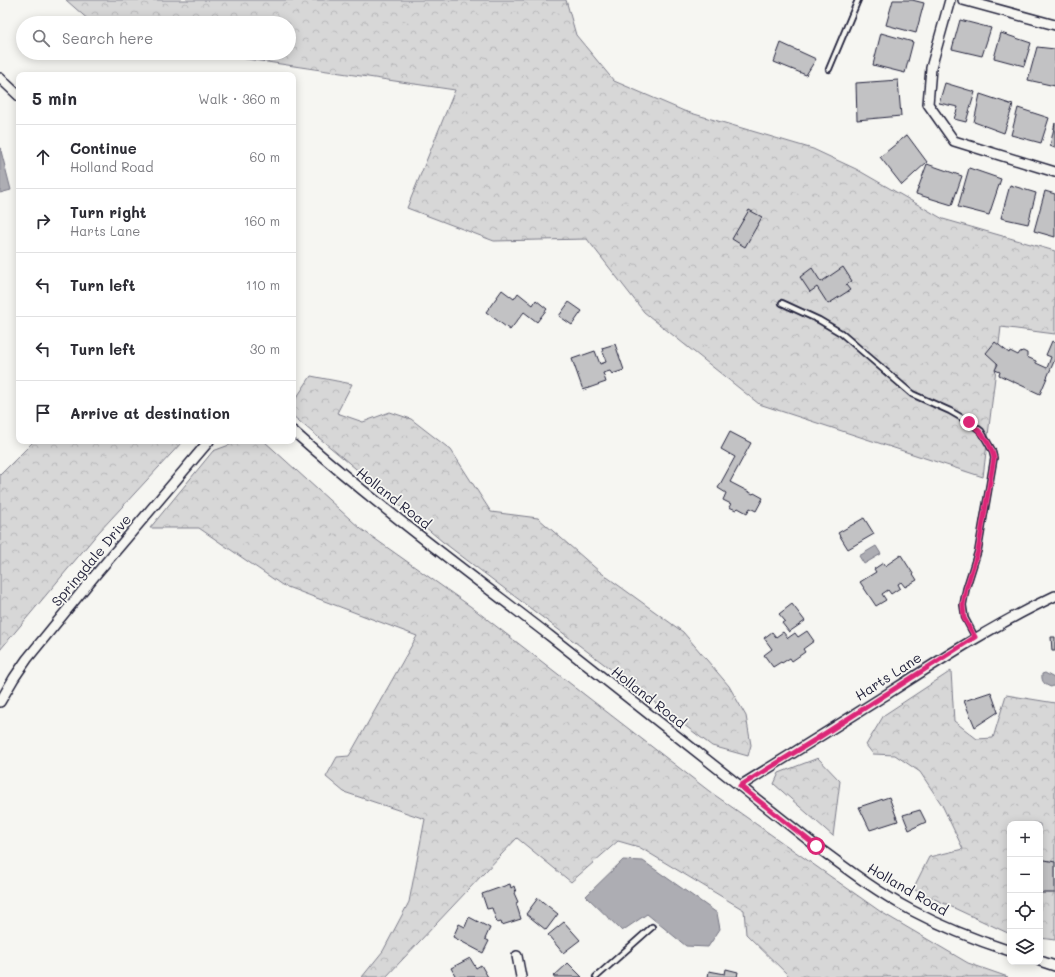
<!DOCTYPE html>
<html lang="en">
<head>
<meta charset="utf-8">
<style>
  :root { --surface:#fff; --page:#f2f2f3; --text:#2b2b33; --muted:#7c7c81; --line:#e1e1e2 }
  body { margin:0; font-family:Mali,sans-serif; background:var(--page); color:var(--text) }
  .controls { position:absolute; right:12px; bottom:12px; display:grid; overflow:hidden; border-radius:8px; box-shadow:0 2px 10px #0003 }
  .controls button { width:36px; height:36px; display:grid; place-items:center; padding:0; border:0; border-bottom:1px solid var(--line); background:var(--surface); color:var(--text); font:20px sans-serif }
  .stop { position:absolute; width:12px; height:12px; margin:-9px; border:3px solid #db2777; border-radius:50%; background:#fff }
  .stop.end { background:#db2777; border-color:#fff; box-shadow:0 1px 4px #0008 }
  .list { margin:0; padding:0; list-style:none }
  h2 { display:flex; justify-content:space-between; align-items:center; height:52px; margin:0; padding:0 16px; font-size:17px }
  h2 small { font-size:13px; font-weight:400; color:var(--muted) }
  .list li { display:grid; grid-template-columns:26px 1fr auto; gap:12px; align-items:center; box-sizing:border-box; height:64px; padding:0 16px; border-top:1px solid var(--line) }
  .list b { display:block; font-size:15px; white-space:nowrap }
  .list p { margin:0; font-size:13px; white-space:nowrap; color:var(--muted) }
  .list em { font-size:13px; font-style:normal; color:var(--muted) }
  .icon { flex:none; width:22px; height:22px; fill:none; stroke:currentColor; stroke-width:2; stroke-linecap:round; stroke-linejoin:round }
  .map { position:relative; flex:none; width:1055px; height:977px; overflow:hidden }
  .search { position:absolute; background:var(--surface); box-shadow:0 2px 10px #0003; left:16px; top:16px; width:280px; height:44px; display:flex; align-items:center; gap:10px; box-sizing:border-box; padding:0 14px; border-radius:22px; color:var(--muted); font-size:15px }
  .panel { position:absolute; background:var(--surface); box-shadow:0 2px 10px #0003; left:16px; top:72px; width:280px; height:372px; border-radius:8px }
  .map>svg:first-child { display:block }
  .forest { fill:url(#forest-crowns); stroke:#7c7c89 }
  .water { fill:#adadb3; stroke:#757583 }
  .building { fill:#c2c2c4; stroke:#22223b }
  .lines { fill:none; stroke-linecap:round; stroke-linejoin:round }
  .service-casing { stroke:#22223b; stroke-width:8 }
  .minor-casing { stroke:#22223b; stroke-width:12 }
  .service { stroke:#f6f6f2; stroke-width:4.5 }
  .minor { stroke:#f6f6f2; stroke-width:9 }
  .route { stroke:#db2777; stroke-width:5 }
  .labels { text-anchor:middle; dominant-baseline:central; stroke-width:3.5; stroke-linejoin:round; paint-order:stroke }
  .street-label { font-size:14px; fill:#22223b; stroke:#f6f6f2 }
</style>
</head>
<body>
<div class="map">
<svg width="1055" height="977" viewBox="0 0 1055 977">
  <defs>
    <pattern id="forest-crowns" width="20" height="18" patternUnits="userSpaceOnUse"><rect width="20" height="18" fill="#d7d7d7"/><path d="M2 6a3 3 0 1 1 6 0M12 15a3 3 0 1 1 6 0" fill="none" stroke="#b8b8b9"/></pattern>
  </defs>
  <rect width="100%" height="100%" fill="#f6f6f2"/>
  <filter id="ink" filterUnits="userSpaceOnUse"><feTurbulence type="fractalNoise" baseFrequency=".025" numOctaves="2"/><feDisplacementMap in="SourceGraphic" scale="8" xChannelSelector="R" yChannelSelector="G"/><feConvolveMatrix kernelMatrix="1 2 1 2 8 2 1 2 1" color-interpolation-filters="sRGB"/></filter>
  <g filter="url(#ink)">
    <g class="forest">
      <path d="M66,0H566L576,35L614,81L684,111L813,149L856,169L943,219L1055,251V334L1001,327L983,477L759,404L644,312L587,239L494,241L407,208L455,90L220,55L218,53H289V23H187L181,18L91,22Z"/>
      <path d="M311,376L352,384L337,413L363,422L390,412L411,419L451,450L491,512L538,518L600,572L683,632L729,686L746,716L751,745L748,756L712,746L443,542L293,416V403Z"/>
      <path d="M34,441H183L98,533L0,650V475Z"/>
      <path d="M240,441H264L361,529L470,606L709,791L881,912L968,963L1008,977H790L746,934L744,910L639,847L618,841L571,882L517,838L386,977H362L383,951L409,902L425,819L344,792L326,777L337,757L349,756L417,636L282,585L199,528H150L213,451Z"/>
      <path d="M951,671L954,721L977,739L993,738L1006,695L1055,703V940L1040,938V824H1010V934L913,889L929,857L963,849L942,805L920,772L895,755L873,754L866,745L884,715Z"/>
      <path d="M818,758L840,781L833,836L774,784L779,773Z"/>
    </g>
    <g class="water">
      <path d="M0,147L11,190L0,193Z"/>
      <path d="M876,546L881,554L864,564L859,556Z"/>
      <path d="M1045,673L1054,678L1055,680V685L1051,687C1045,685 1041,682 1042,674Z"/>
      <path d="M623,860L643,861L717,913L720,929L708,947L686,946L647,914L622,931L586,896Z"/>
    </g>
    <g class="building">
      <path d="M893,0H912L924,3L916,33L886,25Z"/>
      <path d="M960,20L991,28L982,56L952,49Z"/>
      <path d="M881,33L913,42L905,73L873,65Z"/>
      <path d="M1001,33L1031,43L1024,66L994,58Z"/>
      <path d="M781,43L816,59L806,75L774,62Z"/>
      <path d="M1037,47L1055,49V86L1028,80Z"/>
      <path d="M898,80L901,116L857,120L856,83Z"/>
      <path d="M945,83L975,92L966,122L954,119L958,107L939,103Z"/>
      <path d="M980,94L1013,105L1004,133L974,122Z"/>
      <path d="M1018,108L1049,118L1041,143L1011,135Z"/>
      <path d="M1055,123V148L1050,146Z"/>
      <path d="M907,135L927,162L902,185L880,157Z"/>
      <path d="M927,164L962,176L952,205L916,194Z"/>
      <path d="M969,168L1001,179L989,215L958,207Z"/>
      <path d="M1010,185L1036,193L1028,224L1001,218Z"/>
      <path d="M1045,191L1055,194V237L1034,231Z"/>
      <path d="M749,210L762,217L745,247L732,239Z"/>
      <path d="M843,267L852,281L846,285L850,290L828,304L817,287L810,292L800,277L812,268L821,282Z"/>
      <path d="M502,290L514,299L518,293L533,305L536,300L547,309L537,322L524,312L510,330L486,312Z"/>
      <path d="M569,302L582,311L572,325L559,316Z"/>
      <path d="M1052,341L1055,343V359L1040,394L999,375L1000,372L995,370L998,364L986,353L995,342L1009,353L1010,351L1018,355L1020,352L1023,351L1027,353V357L1036,361V363L1047,368L1051,357L1046,355Z"/>
      <path d="M615,344L624,370L612,374L610,371L603,373L606,382L583,390L572,359L595,351L600,364L606,362L602,348Z"/>
      <path d="M730,432L751,443L730,482L753,494L754,493L763,498L756,511L750,508L747,513L738,508L736,510L729,507L731,504L723,500L726,493L718,488L735,457L721,449Z"/>
      <path d="M864,518L874,534L848,549L838,533Z"/>
      <path d="M901,555L917,580L905,587L901,582L898,584L900,588L891,594L888,590L882,594L886,600L876,606L860,582L876,572L874,569L883,563L885,566Z"/>
      <path d="M792,604L805,621L789,632L782,623L785,621L779,614Z"/>
      <path d="M807,631L814,641L803,649L805,652L792,661L790,658L782,663L781,662L773,667L764,655L772,649L764,638L772,632L776,637L783,632L788,638L795,633L798,637Z"/>
      <path d="M1051,637H1055V651H1052Z"/>
      <path d="M991,692L998,712L975,727L964,701Z"/>
      <path d="M889,797L898,821L870,830L859,807Z"/>
      <path d="M920,810L926,822L909,830L903,815Z"/>
      <path d="M1040,859L1055,862V893H1040Z"/>
      <path d="M510,884L511,888L514,886L516,892L514,893L518,902L516,903L521,919L502,925L501,922L497,923L492,908L487,909L482,894Z"/>
      <path d="M538,898L558,914L546,930L526,914Z"/>
      <path d="M469,917L490,928L485,939L489,941L483,953L453,937L459,924L465,927Z"/>
      <path d="M564,922L580,940L563,953L548,935Z"/>
      <path d="M470,958L476,968L481,965L488,977H456L451,968Z"/>
      <path d="M568,963L582,977H553Z"/>
      <path d="M726,969L738,972L737,977H708L709,971L725,974Z"/>
    </g>
    <g class="lines">
      <g class="service-casing">
        <g id="service">
          <path d="M829,69L858,0"/>
          <path d="M782,303L819,320L841,333L912,394L950,411L969,422L981,431L992,450L994,458L978,551L966,589L963,605L965,618L975,637"/>
          <path d="M596,977L652,927"/>
        </g>
      </g>
      <g class="minor-casing">
        <g id="minor">
          <path d="M950,0L931,68L928,104L954,141L1055,172"/>
          <path d="M963,0L1055,25"/>
          <path d="M0,78L19,96"/>
          <path d="M293,431C375,504 463,569 550,636C639,706 727,776 816,846C847,869 877,892 911,910C943,927 976,940 1010,951"/>
          <path d="M0,702L14,678L27,659L97,573L209,441"/>
          <path d="M740,786C788,756 837,726 884,696C940,660 995,624 1055,596"/>
          <path d="M517,956L521,977"/>
          <path d="M1040,961L1055,966"/>
        </g>
      </g>
      <use href="#service" class="service"/>
      <use href="#minor" class="minor"/>
    </g>
  </g>
  <g class="lines" filter="url(#ink)">
    <path class="route" d="M816,846L740,786L818,738L975,637L964,618L963,605L966,589L978,551L994,458C990,442 982,432 969,422"/>
  </g>
  <g class="labels">
    <g class="street-label">
      <text transform="translate(394 498) rotate(38)">Holland Road</text>
      <text transform="translate(91 560) rotate(-50)">Springdale Drive</text>
      <text transform="translate(888 676) rotate(-33)">Harts Lane</text>
      <text transform="translate(649 697) rotate(38)">Holland Road</text>
      <text transform="translate(908 889) rotate(30)">Holland Road</text>
    </g>
  </g>
</svg>
<div class="controls">
<button>+</button>
<button>−</button>
<button><svg class="icon" aria-label="locate" viewBox="0 0 24 24"><circle cx="12" cy="12" r="6"/><path d="M12 2v4M12 18v4M2 12h4M18 12h4"/></svg></button>
<button><svg class="icon" aria-label="layers" viewBox="0 0 24 24"><path d="M12 4l9 5-9 5-9-5zM3 14l9 5 9-5"/></svg></button>
</div>
<div class="stop" style="left:816px;top:846px"></div>
<div class="stop end" style="left:969px;top:422px"></div>
<div class="search"><svg class="icon" aria-label="search" viewBox="0 0 24 24"><circle cx="10" cy="10" r="6"/><path d="M15 15l6 6"/></svg>Search here</div>
<section class="panel">
<h2>5 min<small>Walk · 360 m</small></h2>
<ul class="list">
<li><svg class="icon" aria-label="ahead" viewBox="0 0 24 24"><path d="M12 20V5M6 11l6-6 6 6"/></svg><div><b>Continue</b><p>Holland Road</p></div><em>60 m</em></li>
<li><svg class="icon" aria-label="right" viewBox="0 0 24 24"><path d="M7 20v-9h11M14 6l5 5-5 5"/></svg><div><b>Turn right</b><p>Harts Lane</p></div><em>160 m</em></li>
<li><svg class="icon" aria-label="left" viewBox="0 0 24 24"><path d="M17 20v-9H6M10 6l-5 5 5 5"/></svg><div><b>Turn left</b></div><em>110 m</em></li>
<li><svg class="icon" aria-label="left" viewBox="0 0 24 24"><path d="M17 20v-9H6M10 6l-5 5 5 5"/></svg><div><b>Turn left</b></div><em>30 m</em></li>
<li><svg class="icon" aria-label="arrive" viewBox="0 0 24 24"><path d="M6 21V4h12l-3 4 3 4H6"/></svg><div><b>Arrive at destination</b></div></li>
</ul>
</section>
</div>
</body>
</html>
